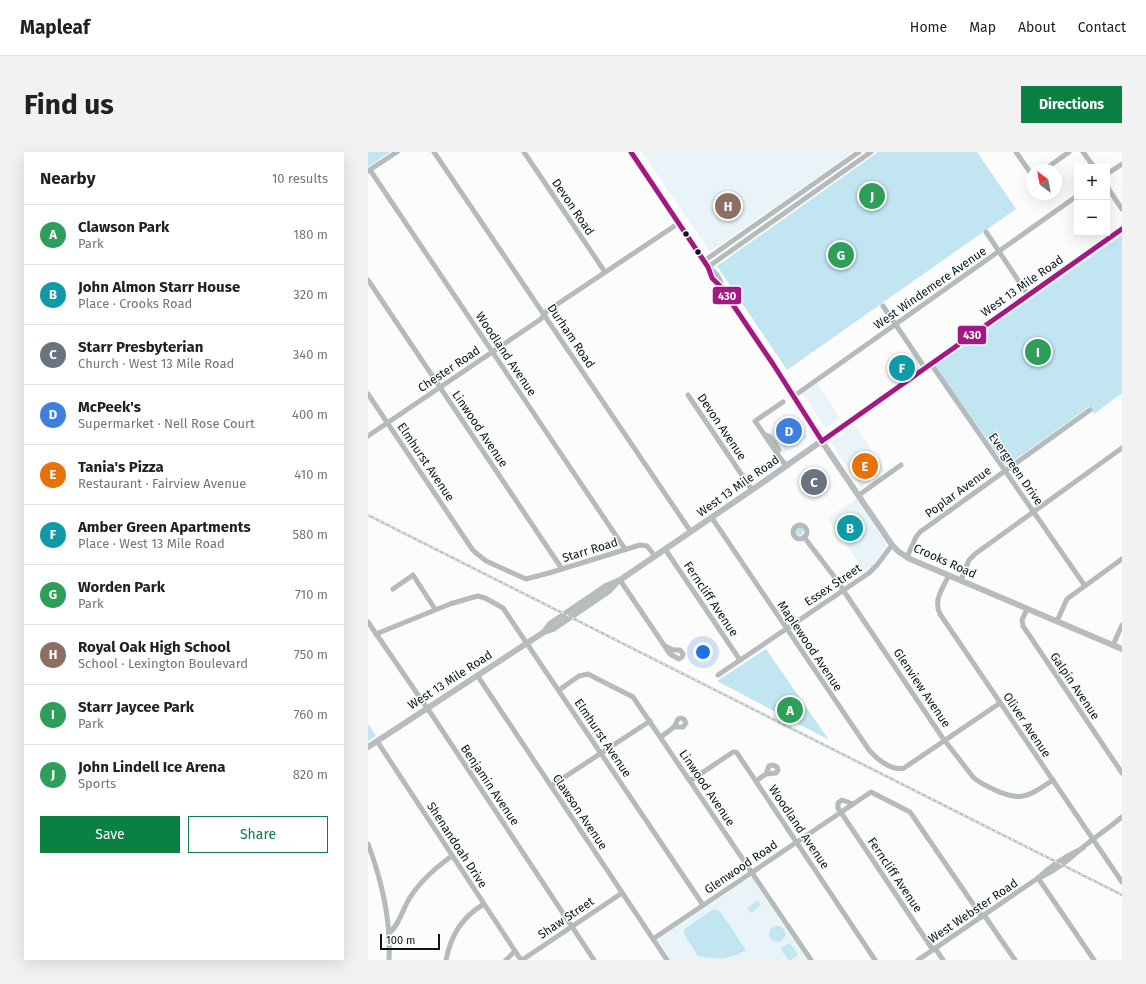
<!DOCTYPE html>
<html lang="en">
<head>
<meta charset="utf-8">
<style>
  :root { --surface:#fff; --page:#f2f2f2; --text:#202124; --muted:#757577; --line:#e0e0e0; --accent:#0b8043 }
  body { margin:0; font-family:"Fira Sans",sans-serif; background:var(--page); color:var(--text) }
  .controls { position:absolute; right:12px; top:12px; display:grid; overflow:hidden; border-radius:0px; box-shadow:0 4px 16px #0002 }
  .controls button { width:36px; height:36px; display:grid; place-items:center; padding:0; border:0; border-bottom:1px solid var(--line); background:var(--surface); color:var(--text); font:20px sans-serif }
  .compass { position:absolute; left:658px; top:12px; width:36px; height:36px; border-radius:50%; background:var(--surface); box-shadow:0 4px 16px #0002; rotate:328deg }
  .scale { position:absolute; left:12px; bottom:10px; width:60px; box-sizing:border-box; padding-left:4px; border:2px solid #08181e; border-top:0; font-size:11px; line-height:14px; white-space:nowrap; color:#08181e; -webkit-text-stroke:3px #fcfcfc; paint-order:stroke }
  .you { position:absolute; left:335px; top:500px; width:14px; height:14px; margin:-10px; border:3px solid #fff; border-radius:50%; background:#1a73e8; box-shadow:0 0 0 6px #1a73e833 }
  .badge { display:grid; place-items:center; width:26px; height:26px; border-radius:50%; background:var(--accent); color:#fff; font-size:13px; font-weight:700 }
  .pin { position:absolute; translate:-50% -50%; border:2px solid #fff; box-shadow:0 1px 4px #0006 }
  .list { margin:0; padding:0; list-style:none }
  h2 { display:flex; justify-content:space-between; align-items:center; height:52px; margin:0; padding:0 16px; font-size:17px }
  h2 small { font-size:13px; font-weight:400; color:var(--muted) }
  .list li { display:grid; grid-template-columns:26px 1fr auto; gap:12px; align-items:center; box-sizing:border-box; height:60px; padding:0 16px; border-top:1px solid var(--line) }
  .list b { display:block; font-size:15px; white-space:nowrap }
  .list p { margin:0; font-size:13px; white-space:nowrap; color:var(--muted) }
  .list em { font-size:13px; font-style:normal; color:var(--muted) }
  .actions { display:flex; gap:8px; padding:12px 16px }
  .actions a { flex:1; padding:9px 0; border:1px solid var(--accent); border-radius:0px; text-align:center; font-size:14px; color:var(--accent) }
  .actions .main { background:var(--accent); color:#fff }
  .map { position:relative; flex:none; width:754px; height:808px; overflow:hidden; border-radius:0px }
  header { display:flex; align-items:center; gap:24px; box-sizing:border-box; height:56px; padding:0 20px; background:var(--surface); border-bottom:1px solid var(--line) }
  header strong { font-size:19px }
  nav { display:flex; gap:22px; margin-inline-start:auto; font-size:14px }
  .intro { display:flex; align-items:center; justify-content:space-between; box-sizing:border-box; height:96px; padding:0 24px }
  h1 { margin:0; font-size:28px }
  .button { padding:10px 18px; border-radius:0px; background:var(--accent); color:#fff; font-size:14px; font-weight:700 }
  main { display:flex; gap:24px; padding:0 24px }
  aside { flex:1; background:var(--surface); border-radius:0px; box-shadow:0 4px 16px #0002 }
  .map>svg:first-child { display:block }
  .built { fill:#e8f4f8 }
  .green { fill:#c2e5f2 }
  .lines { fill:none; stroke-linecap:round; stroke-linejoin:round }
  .minor { stroke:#b5bbbb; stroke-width:5 }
  .major { stroke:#b7bdbe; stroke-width:6 }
  .rail-casing { stroke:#bcc0c0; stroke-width:2.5 }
  .rail { stroke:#fcfcfc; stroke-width:1; stroke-dasharray:3; stroke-linecap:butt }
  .bus-1-casing { stroke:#fcfcfc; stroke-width:8 }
  .bus-1 { stroke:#a31984; stroke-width:5 }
  .bus-dot { fill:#08181e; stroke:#fcfcfc; stroke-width:1.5 }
  .labels { text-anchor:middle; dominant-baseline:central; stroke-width:3; stroke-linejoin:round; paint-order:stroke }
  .street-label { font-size:12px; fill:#08181e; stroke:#fcfcfc }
  .line-badge { stroke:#fcfcfc; stroke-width:1.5 }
  .badge-label { font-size:11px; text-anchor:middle; font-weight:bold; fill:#fff }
</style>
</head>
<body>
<header>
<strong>Mapleaf</strong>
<nav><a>Home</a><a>Map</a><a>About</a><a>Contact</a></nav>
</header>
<div class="intro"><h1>Find us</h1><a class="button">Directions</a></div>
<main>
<aside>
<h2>Nearby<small>10 results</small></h2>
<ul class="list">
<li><span class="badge" style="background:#2e9e5b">A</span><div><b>Clawson Park</b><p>Park</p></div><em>180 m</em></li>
<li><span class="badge" style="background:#0f9aa8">B</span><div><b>John Almon Starr House</b><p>Place · Crooks Road</p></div><em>320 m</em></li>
<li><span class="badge" style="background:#6b7280">C</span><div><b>Starr Presbyterian</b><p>Church · West 13 Mile Road</p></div><em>340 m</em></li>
<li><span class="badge" style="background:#3f7fe0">D</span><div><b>McPeek's</b><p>Supermarket · Nell Rose Court</p></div><em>400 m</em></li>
<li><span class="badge" style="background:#e8710a">E</span><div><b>Tania's Pizza</b><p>Restaurant · Fairview Avenue</p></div><em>410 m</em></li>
<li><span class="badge" style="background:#0f9aa8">F</span><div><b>Amber Green Apartments</b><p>Place · West 13 Mile Road</p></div><em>580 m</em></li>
<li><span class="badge" style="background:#2e9e5b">G</span><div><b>Worden Park</b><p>Park</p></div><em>710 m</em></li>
<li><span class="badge" style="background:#8d6e63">H</span><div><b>Royal Oak High School</b><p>School · Lexington Boulevard</p></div><em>750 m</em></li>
<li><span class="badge" style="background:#2e9e5b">I</span><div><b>Starr Jaycee Park</b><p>Park</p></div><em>760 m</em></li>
<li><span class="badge" style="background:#2e9e5b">J</span><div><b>John Lindell Ice Arena</b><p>Sports</p></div><em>820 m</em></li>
</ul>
<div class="actions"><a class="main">Save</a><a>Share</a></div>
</aside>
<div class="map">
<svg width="754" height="808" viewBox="0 0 754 808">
  <rect width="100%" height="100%" fill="#fcfcfc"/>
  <g class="built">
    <path d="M274,0H485L342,100Z"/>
    <path d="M449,231L472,266L458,276L434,241Z"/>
    <path d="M426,264L439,285L415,302L401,281Z"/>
    <path d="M487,273L517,318L493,335L463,290Z"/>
    <path d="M489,347L519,393L504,415L497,420L460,366Z"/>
    <path d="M383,725L385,726L440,808H303L290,788L291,786Z"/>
  </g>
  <g class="green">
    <path d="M0,0H22L0,15Z"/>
    <path d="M510,0H609L648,57L419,218L349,114Z"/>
    <path d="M754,83V241L726,262L721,255L638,314L567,214Z"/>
    <circle cx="431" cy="379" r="4.5"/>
    <path d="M398,497L461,588L349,529Z"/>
    <path d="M0,572L8,584L0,589Z"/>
    <path d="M390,748L393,753L383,761L379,756Z"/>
    <path d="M346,757L352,759L378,798C360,808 350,808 330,804L316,782V777Z"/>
    <circle cx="409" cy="782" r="8"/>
    <path d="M422,791L430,803L423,808H420L412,796Z"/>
  </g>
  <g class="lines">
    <g class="minor">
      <path d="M66,0L323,380"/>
      <path d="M156,0L237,120"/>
      <path d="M648,0L664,23"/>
      <path d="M715,0L726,15"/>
      <path d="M2,18L257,397"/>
      <path d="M676,18L701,0"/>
      <path d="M0,19L29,0"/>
      <path d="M739,22L754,12"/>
      <path d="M739,35L754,57"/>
      <path d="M618,80L660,143"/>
      <path d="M336,109L491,0"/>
      <path d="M340,115L503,0"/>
      <path d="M0,128L194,417"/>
      <path d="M515,154L557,216"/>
      <path d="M563,212L717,434"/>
      <path d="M0,242L104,397L108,401L118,409L158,427L181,421L272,393L279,394L287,404"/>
      <path d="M320,243L384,338"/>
      <path d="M426,244L709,44"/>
      <path d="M415,250L387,269L415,310L420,313"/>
      <path d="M398,283L402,285L411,298"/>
      <path d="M0,284L173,167L179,159L311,71"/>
      <path d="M491,343L533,313"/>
      <path d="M344,366L501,598C509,607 523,619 536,616L632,551"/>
      <circle cx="432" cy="380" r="7"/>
      <path d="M436,385L465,423L574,585L605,625C611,631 619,634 627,638C654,651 662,643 685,628"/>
      <path d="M297,397L372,508"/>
      <path d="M539,405L548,385L552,380L722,258"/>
      <path d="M581,423C575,436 565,448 572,462L754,730"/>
      <path d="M252,428L302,502L311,507L314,505L315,502L312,498H305L297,494"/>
      <path d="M593,428L601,408L607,402L754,296"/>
      <path d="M25,437L45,423L67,457"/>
      <path d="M659,457L654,468L655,474L754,621"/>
      <path d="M689,469L699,447L754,407"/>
      <path d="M0,470L66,566L226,808"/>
      <path d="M8,482L82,452L106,445L110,444L117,446L135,456L335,753"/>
      <path d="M745,493L754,473"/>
      <path d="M109,523L299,808"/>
      <path d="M350,523L501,421L509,413L524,393"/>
      <path d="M191,538L211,524L220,522L265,545L443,808"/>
      <path d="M293,585L306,575H315L318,571L316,567L313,566L310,567L306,575"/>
      <path d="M9,589L153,808"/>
      <path d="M322,629L365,600H367L369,601L507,808"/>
      <path d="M388,629L398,622L408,621L410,618L409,615L405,613L401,614L398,622"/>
      <path d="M183,634L282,569"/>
      <path d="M485,652L474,648L470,651V656L565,798"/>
      <path d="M0,692C14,729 23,768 21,808"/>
      <path d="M673,725C689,718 702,707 714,696C727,685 741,676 754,665"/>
      <path d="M670,726L726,808"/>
      <path d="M616,763L647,808"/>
      <path d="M21,781C30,775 35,757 41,747C52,729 67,716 84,704"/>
      <path d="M285,787L503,640L542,660L614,765"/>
      <path d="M567,796L575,808"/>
      <path d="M78,808C83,783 94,765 116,752"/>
      <path d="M138,808L147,799"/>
      <path d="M154,808L254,741"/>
      <path d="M550,808L670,726C683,713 698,704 715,696"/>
    </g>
    <g class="major">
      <path d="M263,0L340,115C347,121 352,125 353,135L405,212L444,275L524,393L531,400L542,407L754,497"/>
      <path d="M340,115C342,124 345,130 353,135"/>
      <path d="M176,480L182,472L238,434L252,428L394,331L754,77"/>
      <path d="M0,595L176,480L185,477L241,439L249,430"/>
    </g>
    <g class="rail-casing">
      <path id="rail" d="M0,363L754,743"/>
    </g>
    <use href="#rail" class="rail"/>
    <g class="bus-1-casing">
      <g id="bus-1">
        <path d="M263,0L340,115L344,126L353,135L405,212L454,289"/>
        <path d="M454,289L754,77"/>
      </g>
    </g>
    <use href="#bus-1" class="bus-1"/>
  </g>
  <g class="bus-dot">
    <circle cx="318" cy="82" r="3.5"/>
    <circle cx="330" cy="100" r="3.5"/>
  </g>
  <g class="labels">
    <g class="street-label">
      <text transform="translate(205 55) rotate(56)">Devon Road</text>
      <text transform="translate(654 134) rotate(-35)">West 13 Mile Road</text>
      <text transform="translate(562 136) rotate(-35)">West Windemere Avenue</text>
      <text transform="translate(203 184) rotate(56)">Durham Road</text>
      <text transform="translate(138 202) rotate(56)">Woodland Avenue</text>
      <text transform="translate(81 217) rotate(-34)">Chester Road</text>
      <text transform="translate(354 275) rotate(56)">Devon Avenue</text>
      <text transform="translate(112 277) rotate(56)">Linwood Avenue</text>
      <text transform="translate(58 310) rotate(56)">Elmhurst Avenue</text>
      <text transform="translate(648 317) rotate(55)">Evergreen Drive</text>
      <text transform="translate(370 334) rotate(-35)">West 13 Mile Road</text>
      <text transform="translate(590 340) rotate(-36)">Poplar Avenue</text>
      <text transform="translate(222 398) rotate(-17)">Starr Road</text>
      <text transform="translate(577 409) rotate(24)">Crooks Road</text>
      <text transform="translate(465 433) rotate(-34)">Essex Street</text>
      <text transform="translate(343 447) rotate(56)">Ferncliff Avenue</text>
      <text transform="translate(442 494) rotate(56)">Maplewood Avenue</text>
      <text transform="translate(82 528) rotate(-33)">West 13 Mile Road</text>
      <text transform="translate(707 534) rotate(56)">Galpin Avenue</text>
      <text transform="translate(554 536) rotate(56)">Glenview Avenue</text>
      <text transform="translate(659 573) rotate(56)">Oliver Avenue</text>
      <text transform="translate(235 586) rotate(56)">Elmhurst Avenue</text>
      <text transform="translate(122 633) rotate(56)">Benjamin Avenue</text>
      <text transform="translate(339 636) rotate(56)">Linwood Avenue</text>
      <text transform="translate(212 660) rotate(56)">Clawson Avenue</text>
      <text transform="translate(431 675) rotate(56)">Woodland Avenue</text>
      <text transform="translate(89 693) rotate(57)">Shenandoah Drive</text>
      <text transform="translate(373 715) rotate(-34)">Glenwood Road</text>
      <text transform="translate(527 723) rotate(56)">Ferncliff Avenue</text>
      <text transform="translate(605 759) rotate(-34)">West Webster Road</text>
      <text transform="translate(198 766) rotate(-34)">Shaw Street</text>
    </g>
  </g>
  <g class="line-badge">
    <rect x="344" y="134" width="30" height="19" rx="4" fill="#a31984"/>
    <rect x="589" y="173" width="30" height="20" rx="4" fill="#a31984"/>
  </g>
  <g class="badge-label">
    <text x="359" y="148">430</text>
    <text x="604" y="187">430</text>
  </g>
</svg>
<div class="controls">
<button>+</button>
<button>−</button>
</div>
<svg class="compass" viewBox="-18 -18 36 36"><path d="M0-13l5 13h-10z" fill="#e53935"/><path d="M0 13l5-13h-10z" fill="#757577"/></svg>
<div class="scale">100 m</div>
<div class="you"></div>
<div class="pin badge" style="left:422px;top:558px;background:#2e9e5b">A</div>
<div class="pin badge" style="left:482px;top:376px;background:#0f9aa8">B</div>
<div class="pin badge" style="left:446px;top:330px;background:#6b7280">C</div>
<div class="pin badge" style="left:421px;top:279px;background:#3f7fe0">D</div>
<div class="pin badge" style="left:497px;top:314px;background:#e8710a">E</div>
<div class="pin badge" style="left:534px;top:216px;background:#0f9aa8">F</div>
<div class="pin badge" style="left:473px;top:103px;background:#2e9e5b">G</div>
<div class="pin badge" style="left:360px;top:54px;background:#8d6e63">H</div>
<div class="pin badge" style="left:670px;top:200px;background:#2e9e5b">I</div>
<div class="pin badge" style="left:504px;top:44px;background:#2e9e5b">J</div>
</div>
</main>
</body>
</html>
